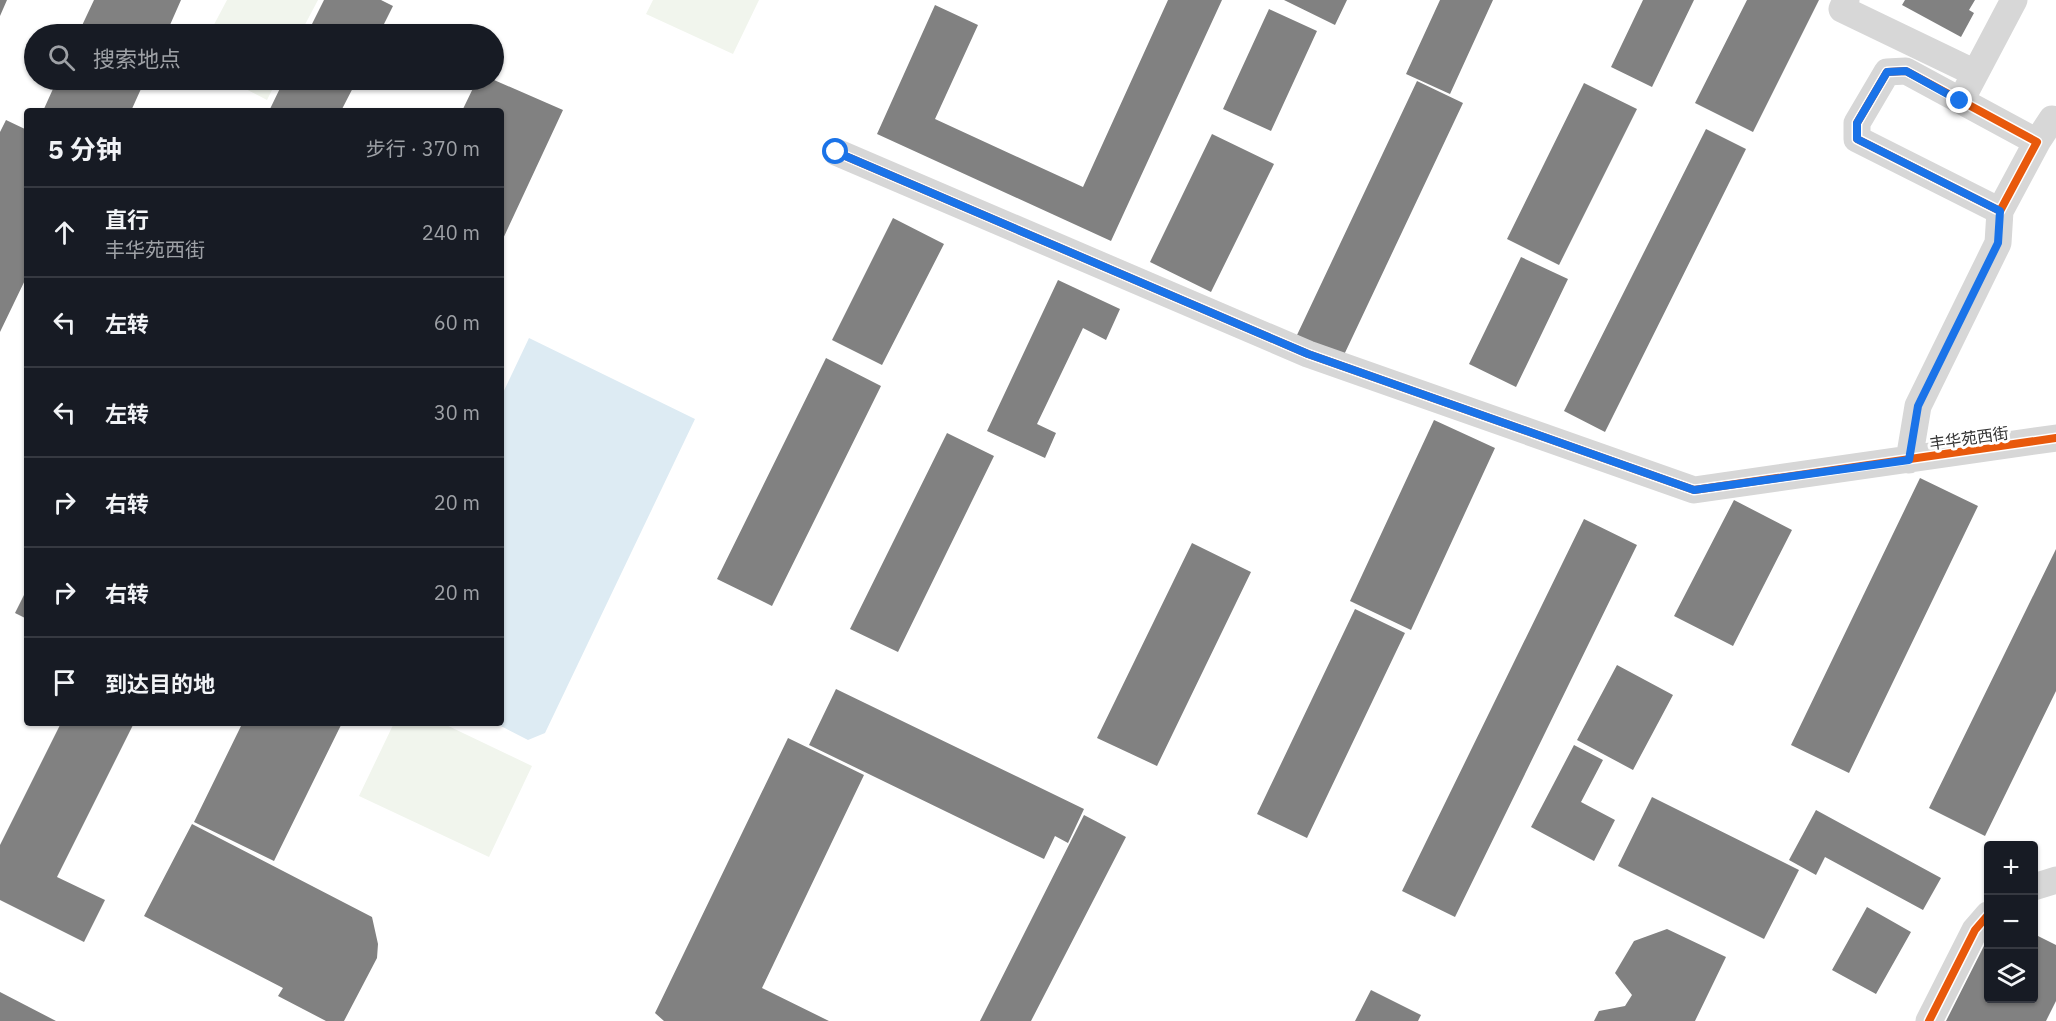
<!DOCTYPE html>
<html lang="zh">
<meta charset="utf-8">
<style>
body{margin:0;font-family:"IBM Plex Sans","Noto Sans SC",sans-serif;background:#242831;color:#f1f3f6}
.controls{position:absolute;right:18px;bottom:18px;display:grid;overflow:hidden;border-radius:6px;box-shadow:0 2px 4px #0004}
.controls button{width:54px;height:54px;display:grid;place-items:center;padding:0;border:0;border-bottom:2px solid #363941;background:#171b24;color:#f1f3f6;font:30px sans-serif}
.stop{position:absolute;width:18px;height:18px;margin:-14px;border:4px solid #1a73e8;border-radius:50%;background:#fff}
.stop.end{background:#1a73e8;border-color:#fff;box-shadow:0 2px 6px #0008}
.list{margin:0;padding:0;list-style:none}
h2{display:flex;justify-content:space-between;align-items:center;height:78px;margin:0;padding:0 24px;font-size:26px}
h2 small{font-size:20px;font-weight:400;color:#9ea1a6}
.list li{display:grid;grid-template-columns:39px 1fr auto;gap:18px;align-items:center;box-sizing:border-box;height:90px;padding:0 24px;border-top:2px solid #363941}
.list b{display:block;font-size:22px;white-space:nowrap}
.list p{margin:0;font-size:20px;white-space:nowrap;color:#9ea1a6}
.list em{font-size:20px;font-style:normal;color:#9ea1a6}
.icon{flex:none;width:33px;height:33px;fill:none;stroke:currentColor;stroke-width:2;stroke-linecap:round;stroke-linejoin:round}
.map{position:relative;flex:none;width:2056px;height:1021px;overflow:hidden}
.search{position:absolute;background:#171b24;box-shadow:0 2px 4px #0004;left:24px;top:24px;width:480px;height:66px;display:flex;align-items:center;gap:15px;box-sizing:border-box;padding:0 21px;border-radius:33px;color:#9ea1a6;font-size:22px}
.panel{position:absolute;background:#171b24;box-shadow:0 2px 4px #0004;left:24px;top:108px;width:480px;height:618px;border-radius:6px}
.map>svg:first-child{display:block}
.green{fill:#f1f5ed}
.water{fill:#ddebf3}
.building{fill:#818181}
.lines{fill:none;stroke-linecap:round;stroke-linejoin:round}
.minor{stroke:#d7d7d7;stroke-width:27}
.cycleway-casing{stroke:#fff;stroke-width:11}
.cycleway{stroke:#e8590c;stroke-width:8}
.route{stroke:#1a73e8;stroke-width:8}
.labels{text-anchor:middle;dominant-baseline:central;stroke-width:6;stroke-linejoin:round;paint-order:stroke}
.street-label{font-size:16px;fill:#333;stroke:#fff}
</style>
<div class="map">
<svg width="2056" height="1021" viewBox="0 0 2056 1021">
<rect width="100%" height="100%" fill="#fff"/>
<path class="green" d="M227,0H318L300,34H209Z
M653,0H759L733,54L646,14Z
M228,80H277L267,100Z
M394,723H442L532,766L489,857L359,796Z"/>
<path class="water" d="M529,338L695,419L545,733L528,740L495,723H501V397Z"/>
<path class="building" d="M0,0H7L0,16Z
M94,0H181L166,34H78Z
M324,0H381L393,6L379,34H307Z
M1168,0H1222L1111,241L877,134L935,5L978,25L935,119L1083,187Z
M1284,0H1347L1335,25Z
M1440,0H1493L1450,94L1406,74Z
M1643,0H1694L1652,87L1611,67Z
M1747,0H1819L1753,132L1695,103Z
M1905,0H1975L1969,10L1974,13L1961,37L1902,5Z
M1269,9L1317,31L1271,131L1223,109Z
M57,80H145L131,111H43Z
M284,80H357L341,111H269Z
M477,80H494L563,110L501,243V111H462Z
M1417,81L1463,103L1343,357L1297,335Z
M1584,83L1637,109L1559,265L1507,239Z
M6,120L27,130V276L0,332V132Z
M1706,129L1746,149L1605,432L1564,411Z
M1212,134L1274,164L1211,292L1150,262Z
M893,218L944,244L882,365L832,340Z
M1521,257L1568,279L1516,387L1469,364Z
M1058,280L1120,309L1106,340L1083,328L1037,424L1056,433L1045,458L987,431Z
M826,358L881,386L772,606L717,579Z
M1434,420L1495,448L1411,630L1350,601Z
M947,433L994,456L898,652L850,629Z
M1920,478L1978,506L1849,773L1791,745Z
M1734,500L1792,530L1733,646L1674,616Z
M1584,519L1637,545L1455,917L1402,891Z
M1192,543L1251,572L1157,766L1097,738Z
M2056,549V691L1985,836L1929,808Z
M27,589V619L15,613Z
M1355,609L1405,633L1307,838L1257,814Z
M1617,665L1673,695L1633,770L1577,740Z
M836,689L1084,809L1068,843L1055,836L1044,859L809,745Z
M61,723H134L57,877L105,900L84,942L0,900V845Z
M235,723H342L274,861L194,822L241,726Z
M788,738L864,775L762,988L829,1021H664L655,1013Z
M1574,745L1603,760L1581,802L1615,820L1594,861L1531,827Z
M1652,797L1799,870L1764,939L1618,866Z
M1816,810L1941,878L1923,910L1825,857L1816,875L1789,860Z
M1084,815L1126,837L1031,1021H980Z
M192,824L372,917L378,944L377,958L344,1021H326L278,996L283,988L144,916Z
M1867,907L1911,932L1876,994L1832,970Z
M1667,929L1726,957L1695,1021H1594L1599,1011L1625,1006L1632,995L1615,973L1634,941Z
M2034,934L2056,945V1001L2046,1021H1946L1988,938V998H2034Z
M1371,990L1421,1015L1418,1021H1355Z
M0,992L56,1021H0Z"/>
<g class="lines">
<path class="minor" d="M1846,0L1842,9L1975,73
M1906,71L2037,142L2000,211L1857,139V123L1887,72Z
M1967,89L2014,0
M2037,142L2052,119L2056,122
M836,152L1308,354L1694,490L2056,438
M1909,460L1918,406L1998,243L2000,211
M2034,887L2056,880
M1929,1021L1975,930L1988,915"/>
<g class="cycleway-casing">
<path id="cycleway" d="M1906,71L2037,142L2000,211L1857,139V123L1887,72Z
M836,152L1308,354L1694,490L2056,438
M1929,1021L1975,930L1988,915"/>
</g>
<use href="#cycleway" class="cycleway"/>
</g>
<g class="lines">
<path class="route" d="M836,152L1308,354L1694,490L1909,460L1918,406L1998,243L2000,211L1857,139V123L1887,72L1906,71L1960,101"/>
</g>
<g class="labels">
<g class="street-label">
<text transform="translate(1969 438) rotate(-8)">丰华苑西街</text>
</g>
</g>
</svg>
<div class="controls">
<button>+</button>
<button>−</button>
<button><svg class="icon" aria-label="layers" viewBox="0 0 24 24"><path d="M12 4l9 5-9 5-9-5zM3 14l9 5 9-5"/></svg></button>
</div>
<div class="stop" style="left:836px;top:152px"></div>
<div class="stop end" style="left:1960px;top:101px"></div>
<div class="search"><svg class="icon" aria-label="search" viewBox="0 0 24 24"><circle cx="10" cy="10" r="6"/><path d="M15 15l6 6"/></svg>搜索地点</div>
<section class="panel">
<h2>5 分钟<small>步行 · 370 m</small></h2>
<ul class="list">
<li><svg class="icon" aria-label="ahead" viewBox="0 0 24 24"><path d="M12 20V5M6 11l6-6 6 6"/></svg><div><b>直行</b><p>丰华苑西街</p></div><em>240 m</em></li>
<li><svg class="icon" aria-label="left" viewBox="0 0 24 24"><path d="M17 20v-9H6M10 6l-5 5 5 5"/></svg><div><b>左转</b></div><em>60 m</em></li>
<li><svg class="icon" aria-label="left" viewBox="0 0 24 24"><path d="M17 20v-9H6M10 6l-5 5 5 5"/></svg><div><b>左转</b></div><em>30 m</em></li>
<li><svg class="icon" aria-label="right" viewBox="0 0 24 24"><path d="M7 20v-9h11M14 6l5 5-5 5"/></svg><div><b>右转</b></div><em>20 m</em></li>
<li><svg class="icon" aria-label="right" viewBox="0 0 24 24"><path d="M7 20v-9h11M14 6l5 5-5 5"/></svg><div><b>右转</b></div><em>20 m</em></li>
<li><svg class="icon" aria-label="arrive" viewBox="0 0 24 24"><path d="M6 21V4h12l-3 4 3 4H6"/></svg><div><b>到达目的地</b></div></li>
</ul>
</section>
</div>
